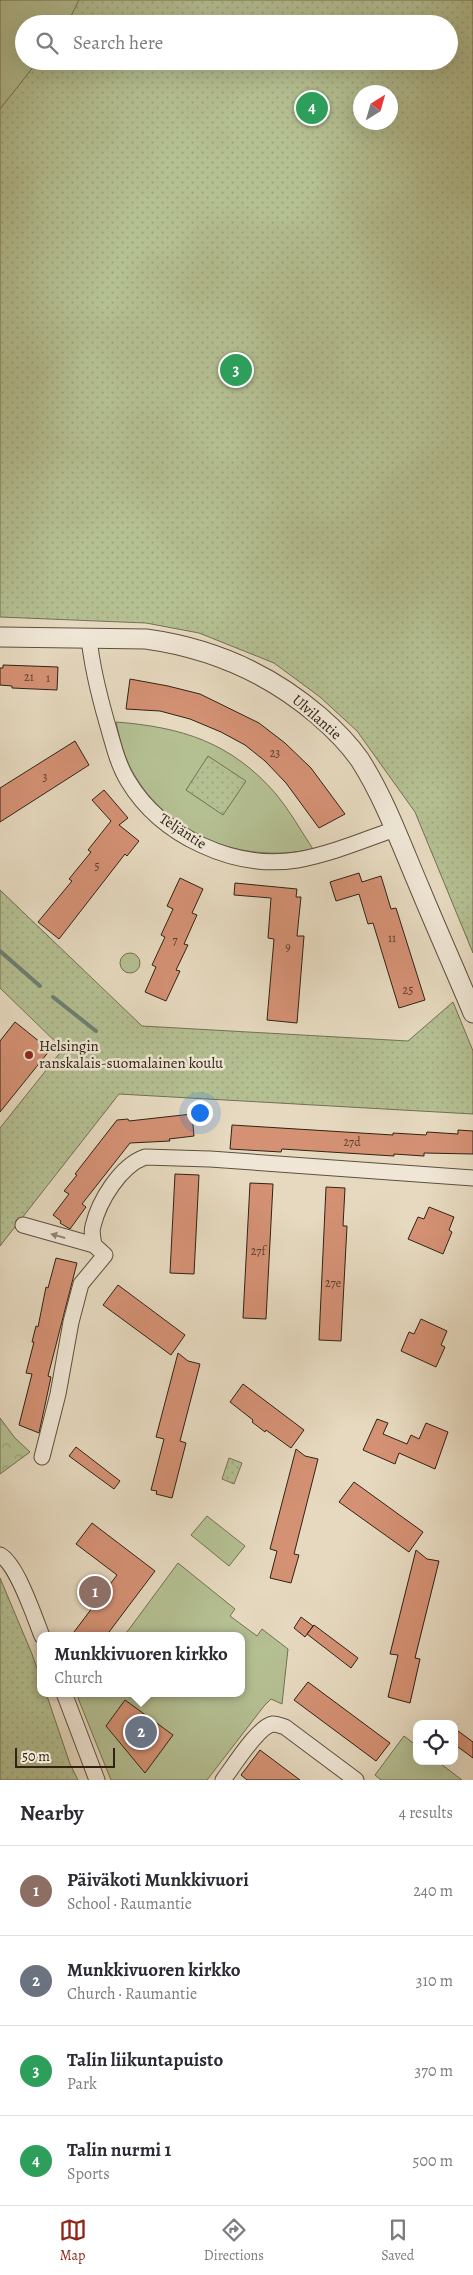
<!DOCTYPE html>
<meta charset="utf-8">
<style>
body{margin:0;font-family:Alegreya,serif;background:#f7f7f7;color:#2b2b33}
.controls{position:absolute;right:15px;bottom:15px;display:grid;overflow:hidden;border-radius:10px;box-shadow:0 5px 20px #0002}
.controls button{width:45px;height:45px;display:grid;place-items:center;padding:0;border:0;border-bottom:1px solid #e1e1e2;background:#fff;color:#2b2b33;font:25px sans-serif}
.compass{position:absolute;left:353px;top:85px;width:45px;height:45px;border-radius:50%;background:#fff;box-shadow:0 5px 20px #0002;rotate:37deg}
.scale{position:absolute;left:15px;bottom:12px;width:100px;box-sizing:border-box;padding-left:5px;border:2px solid #302314;border-top:0;font-size:14px;line-height:18px;white-space:nowrap;color:#302314;-webkit-text-stroke:4px #efe6d5;paint-order:stroke}
.you{position:absolute;left:199px;top:1112px;width:18px;height:18px;margin:-12px;border:4px solid #fff;border-radius:50%;background:#1a73e8;box-shadow:0 0 0 8px #1a73e833}
.badge{display:grid;place-items:center;width:32px;height:32px;border-radius:50%;background:#8f2418;color:#fff;font-size:16px;font-weight:700}
.pin{position:absolute;translate:-50% -50%;border:2px solid #fff;box-shadow:0 1px 5px #0006}
.popup{position:absolute;left:37px;top:1632px;width:208px;height:65px;box-sizing:border-box;display:grid;place-content:center;border-radius:10px;background:#fff;filter:drop-shadow(0 1px 4px #0005);font-size:16px;white-space:nowrap;color:#7c7c81}
.popup b{font-size:19px;color:#2b2b33}
.popup::after{content:'';position:absolute;left:50%;top:100%;margin-left:-10px;border:10px solid transparent;border-top-color:#fff}
.list{margin:0;padding:0;list-style:none}
h2{display:flex;justify-content:space-between;align-items:center;height:65px;margin:0;padding:0 20px;font-size:21px}
h2 small{font-size:16px;font-weight:400;color:#7c7c81}
.list li{display:grid;grid-template-columns:32px 1fr auto;gap:15px;align-items:center;box-sizing:border-box;height:90px;padding:0 20px;border-top:1px solid #e1e1e2}
.list b{display:block;font-size:19px;white-space:nowrap}
.list p{margin:0;font-size:16px;white-space:nowrap;color:#7c7c81}
.list em{font-size:16px;font-style:normal;color:#7c7c81}
.icon{flex:none;width:28px;height:28px;fill:none;stroke:currentColor;stroke-width:2;stroke-linecap:round;stroke-linejoin:round}
.map{position:relative;flex:none;width:473px;height:1780px;overflow:hidden}
.search{position:absolute;background:#fff;box-shadow:0 5px 20px #0002;left:15px;right:15px;top:15px;height:55px;display:flex;align-items:center;gap:12px;box-sizing:border-box;padding:0 18px;border-radius:28px;color:#7c7c81;font-size:19px}
.sheet{height:425px;background:#fff}
nav{display:flex;justify-content:space-around;align-items:center;box-sizing:border-box;height:70px;border-top:1px solid #e1e1e2;background:#fff;font-size:14px;color:#7c7c81}
nav a{display:grid;justify-items:center;gap:2px}
nav .on{color:#8f2418}
.map>svg:first-child{display:block}
.grass{fill:#b4bf92;stroke:#727153}
.forest{fill:url(#forest-crowns);stroke:#727153}
.park{fill:url(#park-dots);stroke:#727153;fill-rule:evenodd}
.lines{fill:none;stroke-linecap:round;stroke-linejoin:round}
.stream{stroke:#6d7e73;stroke-width:4}
.building{fill:#d49174;stroke:#302314}
.minor-casing{stroke:#5e503f;stroke-width:17}
.tertiary-casing{stroke:#5e503f;stroke-width:21}
.minor{stroke:#efe6d5;stroke-width:15}
.tertiary{stroke:#efe6d5;stroke-width:19}
.oneway{fill:#908474}
.poi-dot{fill:#8f2418;stroke:#efe6d5;stroke-width:2}
.labels{text-anchor:middle;dominant-baseline:central;stroke-width:5;stroke-linejoin:round;paint-order:stroke}
.number-label{font-size:12px;fill:#593e2c}
.street-label{font-size:15px;fill:#302314;stroke:#efe6d5}
.poi-label{font-size:15px;fill:#302314;stroke:#efe6d5;text-anchor:start}
</style>
<div class="map">
<svg width="473" height="1780" viewBox="0 0 473 1780">
<defs>
<pattern id="forest-crowns" width="20" height="18" patternUnits="userSpaceOnUse" patternTransform="scale(1.25)"><rect width="20" height="18" fill="#b4bf92"/><path d="M2 6a3 3 0 1 1 6 0M12 15a3 3 0 1 1 6 0" fill="none" stroke="#9ba47d"/></pattern>
<pattern id="park-dots" width="8" height="8" patternUnits="userSpaceOnUse" patternTransform="scale(1.25)"><rect width="8" height="8" fill="#b4bf92"/><path d="M2 2h.1M6 6h.1" fill="none" stroke="#9ba47d" stroke-width="1.8" stroke-linecap="round"/></pattern>
</defs>
<rect width="100%" height="100%" fill="#e6d9bf"/>
<filter id="stains"><feTurbulence type="fractalNoise" baseFrequency=".004" numOctaves="4"/><feColorMatrix values="0 0 0 0 .2 0 0 0 0 .09 0 0 0 0 .02 0 0 0 .5 -.17"/></filter>
<radialGradient id="worn" r=".72"><stop offset=".6" stop-color="#630" stop-opacity="0"/><stop offset="1" stop-color="#630" stop-opacity=".3"/></radialGradient>
<path class="grass" d="M0,0H93L81,24H24V61H60L0,151Z
M116,722C181,727 231,742 276,794C290,811 301,831 313,849C240,865 163,834 129,765C123,752 119,736 116,722Z
M120 963a10 10 0 1 1 20 0a10 10 0 1 1-20 0Z
M207,1516L245,1546L229,1566L191,1535Z
M178,1563L235,1609L230,1616L257,1636L262,1629L288,1649L282,1704L271,1699L264,1706L207,1780H111L78,1698L81,1693H241V1636H124Z
M404,1736L417,1746V1761H437L462,1780H381L375,1775Z"/>
<path class="forest" d="M0,1418L15,1438L30,1452L0,1474Z"/>
<path class="park" d="M79,0H473V953L415,812L357,731L320,697L274,663L199,633L146,623L0,617V109L38,61H449V24H67ZM390,92V122H360V92Z
M208,756L246,781L223,815L186,790Z
M0,890L142,1026L408,1041L453,1002L473,1051V1114L119,1094L0,1246V1128L63,1049L0,988Z
M229,1458L242,1463L234,1484L222,1479Z
M0,1578L32,1654L41,1680V1693H46L70,1764L78,1780H0Z"/>
<g class="lines">
<path class="stream" d="M0,951L40,986
M53,997L96,1031"/>
</g>
<path class="building" d="M3,665L58,667L57,690L12,688V686L0,685V668H3Z
M130,679L168,686L200,694L259,723L285,743L311,768L345,814L319,828L286,783L265,761L245,745L221,732L190,719L160,711L126,709Z
M75,741L89,765L0,822V788Z
M104,790L128,818L119,825L139,841L127,856L125,854L59,939L38,922L72,881L69,879L91,852L88,850L111,821L92,800Z
M359,873L362,882L381,876L391,909L396,908L425,1000L399,1008L373,923L368,924L359,894L336,901L330,882Z
M180,878L203,889L192,913L197,915L184,944L188,945L176,970L180,971L166,1001L145,992L156,967L152,965L165,937L161,935L173,909L167,906Z
M235,883L297,889L296,897H301L297,936H304L297,1023L267,1020L274,939L268,938L271,898L234,895Z
M15,1022L50,1050L0,1112V1041Z
M192,1114L194,1136L169,1139L170,1141L130,1143L82,1204L86,1207L70,1229L60,1223L61,1221L53,1215L69,1194L64,1191L77,1175L75,1174L117,1120L128,1119L129,1121Z
M232,1125L393,1135V1133L426,1135L427,1132L458,1134V1130L473,1131V1154L424,1153V1156L394,1154V1156L282,1149L281,1152L230,1149Z
M175,1174L199,1175L194,1274L170,1273Z
M250,1183L273,1184L266,1319L243,1318Z
M326,1187L345,1188L343,1226H347L341,1341L319,1340Z
M429,1207L454,1217L449,1230L452,1232L443,1254L408,1239L418,1217L424,1219Z
M56,1258L77,1263L48,1376L51,1377L39,1433L19,1425L32,1374L26,1373L34,1342H32L36,1326L38,1327L46,1287L48,1288Z
M118,1285L185,1335L171,1355L103,1305Z
M421,1319L447,1331L441,1345L445,1347L436,1367L401,1351L409,1332L414,1334Z
M178,1353L188,1361L200,1364L180,1441L186,1443L172,1498L156,1494L157,1491L151,1490L164,1439L156,1437Z
M243,1384L304,1430L291,1448L266,1430L265,1432L252,1422L253,1420L230,1402Z
M377,1419L388,1423L383,1434L407,1444L411,1435L419,1439L426,1423L448,1432L435,1469L399,1453L395,1464L363,1450Z
M76,1447L120,1481L114,1489L69,1456Z
M296,1449L305,1456L318,1459L294,1554L299,1555L291,1583L270,1578L277,1551L270,1549Z
M354,1482L423,1532L409,1552L339,1502Z
M92,1523L155,1571L106,1636H71L117,1575L76,1544Z
M416,1550L427,1559L439,1561L415,1658L420,1659L410,1703L388,1697L398,1655L390,1654Z
M301,1617L313,1626L305,1637L294,1628Z
M314,1625L358,1658L351,1668L307,1634Z
M308,1682L390,1743L376,1761L294,1700Z
M125,1700L173,1735L145,1773L106,1726Z
M454,1728L473,1742V1758L454,1744Z
M260,1750L300,1780H247L241,1775Z"/>
<g class="lines">
<g class="minor-casing">
<path id="minor" d="M89,638C92,668 99,695 107,723C113,743 117,763 128,781C161,836 234,870 297,860C331,854 364,840 395,829
M210,1159L473,1178
M23,1225L94,1245
M42,1457L58,1394L71,1322L81,1284L105,1255L94,1245C93,1239 91,1232 93,1226C99,1201 120,1166 145,1157L209,1159
M0,1555C17,1564 34,1616 42,1636
M64,1693L97,1780
M223,1780C233,1767 258,1726 273,1724C277,1724 282,1726 285,1727L356,1780"/>
</g>
<g class="tertiary-casing">
<path id="tertiary" d="M0,637L146,639C211,648 269,673 319,716C334,729 349,744 360,760C386,801 402,847 421,891C438,932 456,972 473,1013"/>
</g>
<use href="#minor" class="minor"/>
<use href="#tertiary" class="tertiary"/>
</g>
<defs><path id="oneway-solid" d="M-6-.8H1V-3.2L6.5 0L1 3.2V.8H-6Z" transform="scale(1.25)"/></defs>
<use class="oneway" href="#oneway-solid" transform="translate(58 1236) rotate(-164)"/>
<circle class="poi-dot" cx="29" cy="1055" r="5"/>
<g class="labels">
<g class="number-label">
<text x="29" y="677">21</text>
<text x="48" y="678">1</text>
<text x="275" y="753">23</text>
<text x="45" y="777">3</text>
<text x="97" y="866">5</text>
<text x="392" y="938">11</text>
<text x="175" y="940">7</text>
<text x="288" y="947">9</text>
<text x="408" y="990">25</text>
<text x="352" y="1142">27d</text>
<text x="258" y="1251">27f</text>
<text x="333" y="1283">27e</text>
</g>
<g class="street-label">
<text transform="translate(317 717) rotate(41)">Ulvilantie</text>
<text transform="translate(183 831) rotate(33)">Teljäntie</text>
</g>
<g class="poi-label">
<text x="39" y="1046">Helsingin<tspan x="39" dy="17">ranskalais-suomalainen koulu</tspan></text>
</g>
</g>
<rect width="100%" height="100%" filter="url(#stains)"/>
<rect width="100%" height="100%" fill="url(#worn)"/>
</svg>
<div class="controls">
<button><svg class="icon" aria-label="locate" viewBox="0 0 24 24"><circle cx="12" cy="12" r="6"/><path d="M12 2v4M12 18v4M2 12h4M18 12h4"/></svg></button>
</div>
<svg class="compass" viewBox="-18 -18 36 36"><path d="M0-13l5 13h-10z" fill="#e53935"/><path d="M0 13l5-13h-10z" fill="#7c7c81"/></svg>
<div class="scale">50 m</div>
<div class="you"></div>
<div class="pin badge" style="left:95px;top:1592px;background:#8d6e63">1</div>
<div class="pin badge" style="left:141px;top:1732px;background:#6b7280">2</div>
<div class="popup"><b>Munkkivuoren kirkko</b>Church</div>
<div class="pin badge" style="left:236px;top:370px;background:#2e9e5b">3</div>
<div class="pin badge" style="left:312px;top:108px;background:#2e9e5b">4</div>
<div class="search"><svg class="icon" aria-label="search" viewBox="0 0 24 24"><circle cx="10" cy="10" r="6"/><path d="M15 15l6 6"/></svg>Search here</div>
</div>
<section class="sheet">
<h2>Nearby<small>4 results</small></h2>
<ul class="list">
<li><span class="badge" style="background:#8d6e63">1</span><div><b>Päiväkoti Munkkivuori</b><p>School · Raumantie</p></div><em>240 m</em></li>
<li><span class="badge" style="background:#6b7280">2</span><div><b>Munkkivuoren kirkko</b><p>Church · Raumantie</p></div><em>310 m</em></li>
<li><span class="badge" style="background:#2e9e5b">3</span><div><b>Talin liikuntapuisto</b><p>Park</p></div><em>370 m</em></li>
<li><span class="badge" style="background:#2e9e5b">4</span><div><b>Talin nurmi 1</b><p>Sports</p></div><em>500 m</em></li>
</ul>
</section>
<nav>
<a class="on"><svg class="icon" aria-label="map" viewBox="0 0 24 24"><path d="M3 6l6-2 6 2 6-2v14l-6 2-6-2-6 2zM9 4v14M15 6v14"/></svg>Map</a>
<a><svg class="icon" aria-label="directions" viewBox="0 0 24 24"><path d="M12 3l9 9-9 9-9-9zM9 14v-3h6M13 9l2 2-2 2"/></svg>Directions</a>
<a><svg class="icon" aria-label="saved" viewBox="0 0 24 24"><path d="M7 4h10v16l-5-4-5 4z"/></svg>Saved</a>
</nav>
